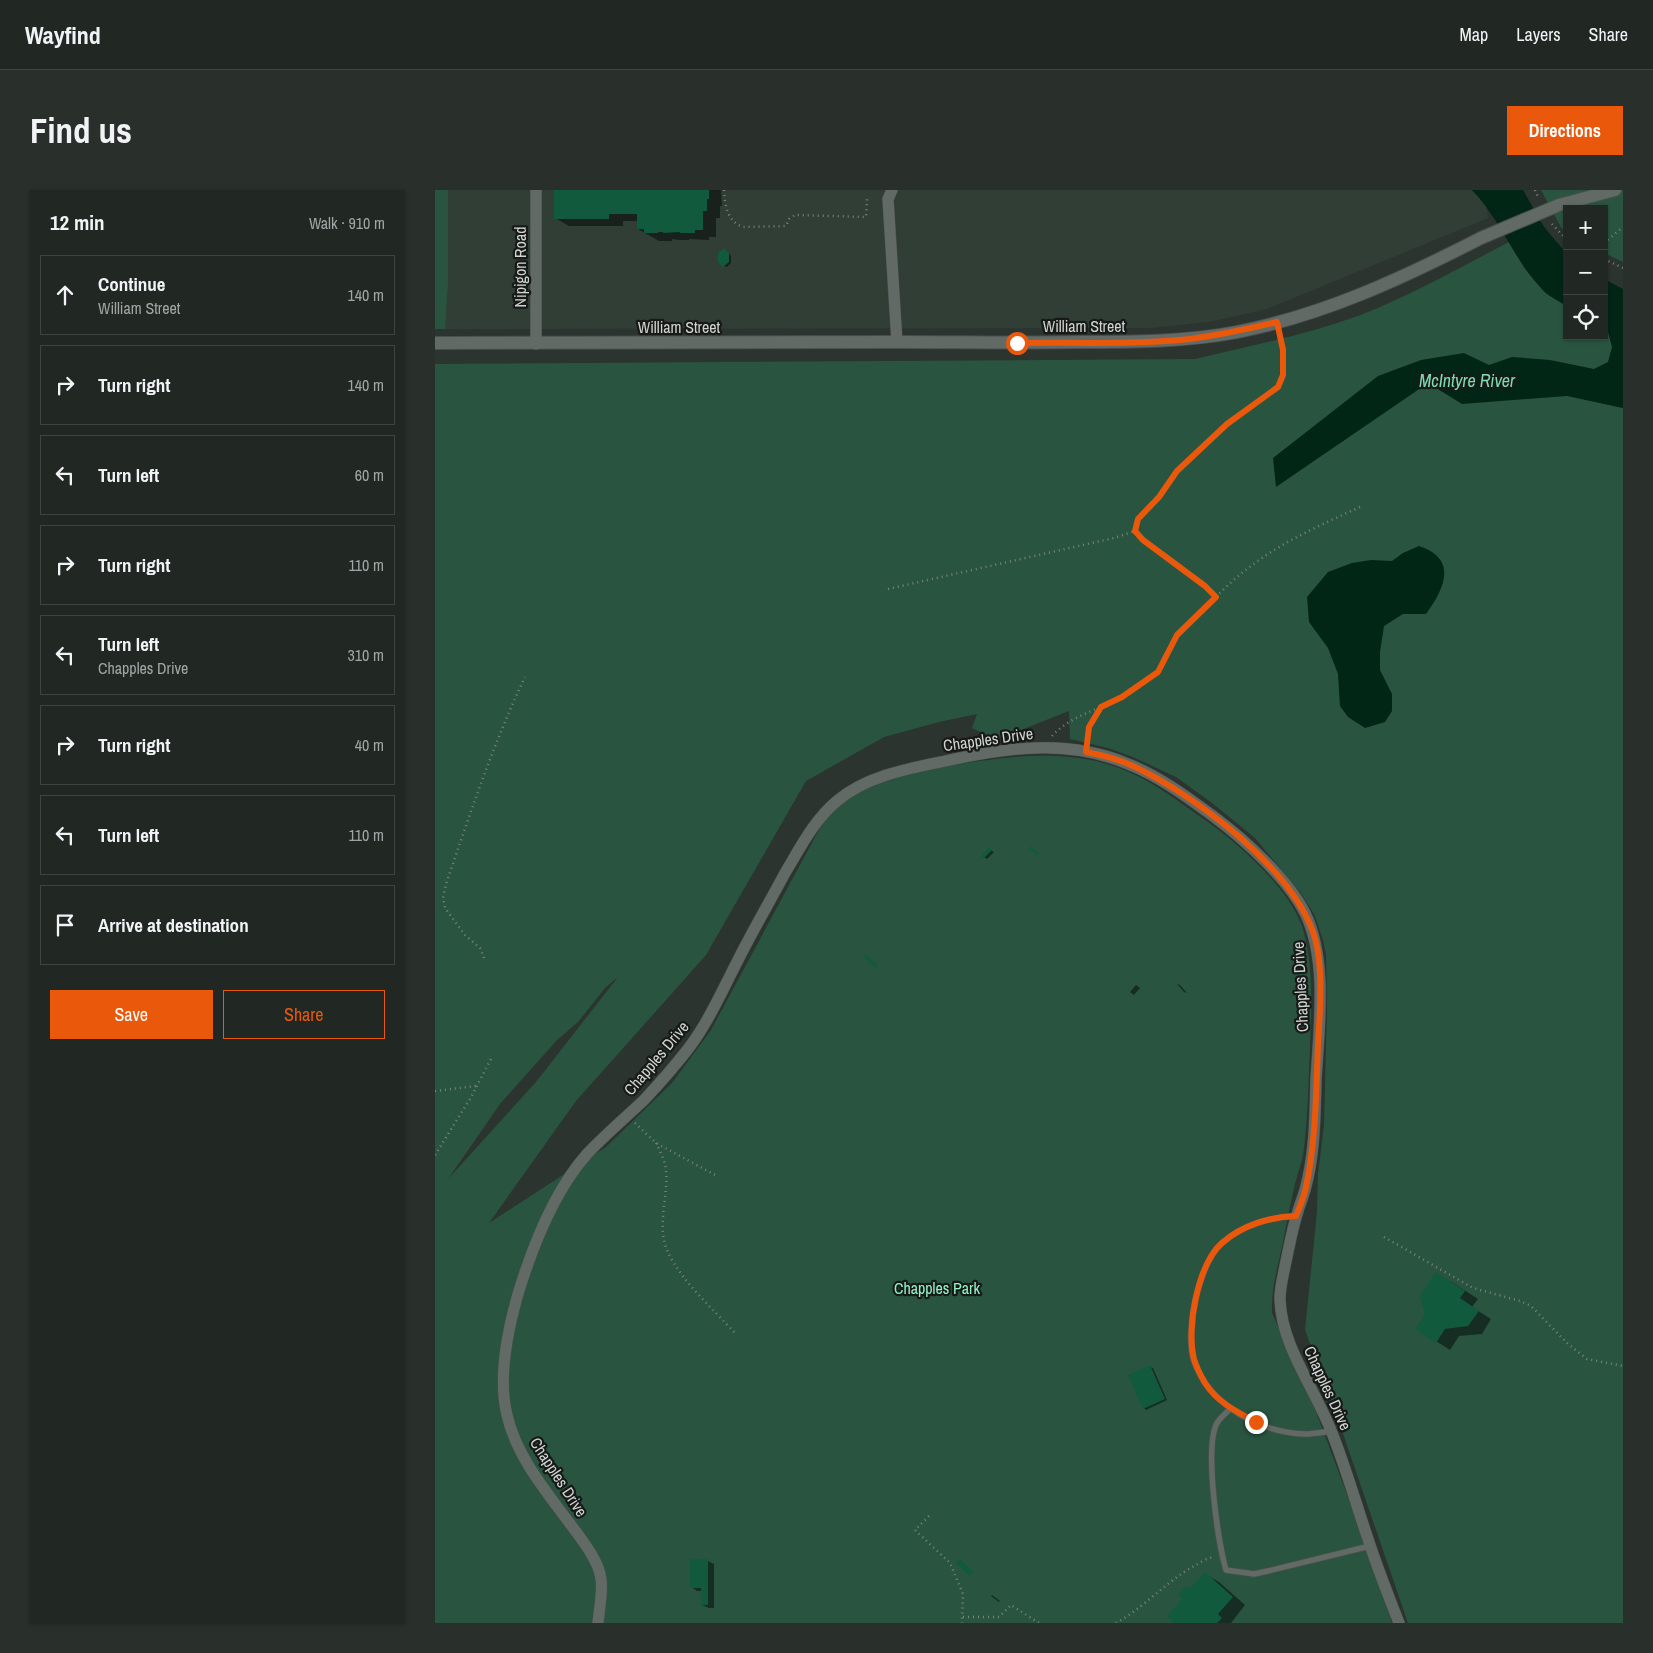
<!DOCTYPE html>
<meta charset="utf-8">
<style>
body{margin:0;font-family:"Archivo Narrow",sans-serif;background:#292f2b;color:#f1f3f6}
.controls{position:absolute;right:15px;top:15px;display:grid;overflow:hidden;border-radius:0px;box-shadow:0 1px 4px #0004}
.controls button{width:45px;height:45px;display:grid;place-items:center;padding:0;border:0;border-bottom:1px solid #3e4441;background:#212723;color:#f1f3f6;font:25px sans-serif}
.stop{position:absolute;width:15px;height:15px;margin:-11px;border:4px solid #ea580c;border-radius:50%;background:#fff}
.stop.end{background:#ea580c;border-color:#fff;box-shadow:0 1px 5px #0008}
.list{margin:0;padding:0;list-style:none}
h2{display:flex;justify-content:space-between;align-items:center;height:65px;margin:0;padding:0 20px;font-size:21px}
h2 small{font-size:16px;font-weight:400;color:#a2a5a6}
.list li{display:grid;grid-template-columns:32px 1fr auto;gap:15px;align-items:center;box-sizing:border-box;height:80px;margin:0 10px 10px;padding:0 10px;border:1px solid #3e4441;border-radius:0px}
.list b{display:block;font-size:19px;white-space:nowrap}
.list p{margin:0;font-size:16px;white-space:nowrap;color:#a2a5a6}
.list em{font-size:16px;font-style:normal;color:#a2a5a6}
.actions{display:flex;gap:10px;padding:15px 20px}
.actions a{flex:1;padding:11px 0;border:1px solid #ea580c;border-radius:0px;text-align:center;font-size:18px;color:#ea580c}
.actions .main{background:#ea580c;color:#fff}
.icon{flex:none;width:28px;height:28px;fill:none;stroke:currentColor;stroke-width:2;stroke-linecap:round;stroke-linejoin:round}
.map{position:relative;flex:none;width:1188px;height:1433px;overflow:hidden;border-radius:0px}
header{display:flex;align-items:center;gap:30px;box-sizing:border-box;height:70px;padding:0 25px;background:#212723;border-bottom:1px solid #3e4441}
header strong{font-size:24px}
nav{display:flex;gap:28px;margin-inline-start:auto;font-size:18px}
.intro{display:flex;align-items:center;justify-content:space-between;box-sizing:border-box;height:120px;padding:0 30px}
h1{margin:0;font-size:35px}
.button{padding:12px 22px;border-radius:0px;background:#ea580c;color:#fff;font-size:18px;font-weight:700}
main{display:flex;gap:30px;padding:0 30px}
aside{flex:1;background:#212723;border-radius:0px;box-shadow:0 1px 4px #0004}
.map>svg:first-child{display:block}
.built{fill:#303e36}
.green{fill:#295540;fill-rule:evenodd}
.water{fill:#012616}
.shadow{fill:#0007}
.building{fill:#115a3d}
.lines{fill:none;stroke-linecap:round;stroke-linejoin:round}
.lane-casing{stroke:#494f4b;stroke-width:7}
.street-casing{stroke:#494f4b;stroke-width:12}
.secondary-casing{stroke:#494f4b;stroke-width:14}
.path{stroke:#7b827e;stroke-width:2.5;stroke-dasharray:1 4;stroke-linecap:butt}
.lane{stroke:#626a65;stroke-width:5.5}
.street{stroke:#626a65;stroke-width:11}
.secondary{stroke:#626a65;stroke-width:12}
.secondary-bridge-casing{stroke:#494f4b;stroke-width:14;stroke-linecap:butt}
.secondary-bridge{stroke:#626a65;stroke-width:12}
.route{stroke:#ea580c;stroke-width:6}
.labels{text-anchor:middle;dominant-baseline:central;stroke-width:4.5;stroke-linejoin:round;paint-order:stroke}
.street-label{font-size:16px;fill:#d0d5d2;stroke:#171a18}
.park-label{font-size:16px;fill:#92f3c2;stroke:#171a18}
.water-label{font-size:18px;font-style:italic;fill:#7cddad;stroke:#171a18}
</style>
<header>
<strong>Wayfind</strong>
<nav><a>Map</a><a>Layers</a><a>Share</a></nav>
</header>
<div class="intro"><h1>Find us</h1><a class="button">Directions</a></div>
<main>
<aside>
<h2>12 min<small>Walk · 910 m</small></h2>
<ul class="list">
<li><svg class="icon" aria-label="ahead" viewBox="0 0 24 24"><path d="M12 20V5M6 11l6-6 6 6"/></svg><div><b>Continue</b><p>William Street</p></div><em>140 m</em></li>
<li><svg class="icon" aria-label="right" viewBox="0 0 24 24"><path d="M7 20v-9h11M14 6l5 5-5 5"/></svg><div><b>Turn right</b></div><em>140 m</em></li>
<li><svg class="icon" aria-label="left" viewBox="0 0 24 24"><path d="M17 20v-9H6M10 6l-5 5 5 5"/></svg><div><b>Turn left</b></div><em>60 m</em></li>
<li><svg class="icon" aria-label="right" viewBox="0 0 24 24"><path d="M7 20v-9h11M14 6l5 5-5 5"/></svg><div><b>Turn right</b></div><em>110 m</em></li>
<li><svg class="icon" aria-label="left" viewBox="0 0 24 24"><path d="M17 20v-9H6M10 6l-5 5 5 5"/></svg><div><b>Turn left</b><p>Chapples Drive</p></div><em>310 m</em></li>
<li><svg class="icon" aria-label="right" viewBox="0 0 24 24"><path d="M7 20v-9h11M14 6l5 5-5 5"/></svg><div><b>Turn right</b></div><em>40 m</em></li>
<li><svg class="icon" aria-label="left" viewBox="0 0 24 24"><path d="M17 20v-9H6M10 6l-5 5 5 5"/></svg><div><b>Turn left</b></div><em>110 m</em></li>
<li><svg class="icon" aria-label="arrive" viewBox="0 0 24 24"><path d="M6 21V4h12l-3 4 3 4H6"/></svg><div><b>Arrive at destination</b></div></li>
</ul>
<div class="actions"><a class="main">Save</a><a>Share</a></div>
</aside>
<div class="map">
<svg width="1188" height="1433" viewBox="0 0 1188 1433">
<rect width="100%" height="100%" fill="#2c342f"/>
<path class="built" d="M0,0H1037L1051,14L1053,28L832,119L774,132L716,138L0,139Z"/>
<path class="green" d="M0,0H13V93L10,139H0Z
M1106,0H1188V72L1169,63V19H1132V41L1127,39Z
M1074,52L1089,78L1110,103L1132,116V146H1169V140L1173,142L1178,157L1173,172L1159,179L1149,209L1188,218V1433H973L905,1235L870,1140L882,1022L883,984L889,935L892,817L891,765L888,750L879,724L865,702L820,648L777,613L741,587L698,567L673,558L635,549L634,521L561,550L537,538L542,524L504,532L449,547L371,591L271,765L141,911L54,1033L171,957L237,893L276,840L380,647C388,634 397,619 411,610C452,583 530,572 579,567C620,564 660,566 698,584C721,594 743,611 764,626C799,649 859,701 869,743C879,781 876,821 875,860C873,895 873,931 868,966C866,974 863,982 861,990C856,1010 852,1031 848,1052C843,1076 836,1098 837,1123L880,1219L929,1350L957,1433H0V174L760,169C815,156 870,145 923,126C975,106 1024,78 1074,52ZM183,787L101,892L13,989L65,914L122,850L143,832L170,798Z"/>
<path class="water" d="M1037,0H1088L1109,37L1132,64V116C1124,111 1115,107 1109,101C1079,71 1066,30 1037,0Z
M1169,89L1188,99V218L1132,206L1027,214L993,193L841,297L838,268L943,186L986,170L1029,163L1054,175L1077,167L1115,170L1159,179L1173,172L1177,157L1173,142L1169,140Z
M984,356C1023,369 1010,398 991,424H968L949,436L945,462V480L957,504V521L950,532L930,538L913,527L905,516L903,484L893,458L874,432L872,407L893,382L917,373L936,370L957,371L968,363Z"/>
<path class="shadow" d="M120,0H286L287,16H285V28H281V47H274V50L254,49V50H243L237,49V51H224L203,39V31H188V36H134L120,28Z
M292,61L296,66V73L292,77L289,76Z
M554,659L559,662L552,669L549,667Z
M742,794L745,795L752,803L749,802Z
M701,795L705,798L699,805L695,802Z
M1015,1091L1043,1109L1037,1117L1056,1129L1047,1144L1024,1146L1015,1160L982,1139Z
M715,1177L718,1178L732,1210L711,1220L709,1218Z
M256,1371H273L279,1374V1418H274L267,1415V1401H262L256,1397Z
M770,1384L784,1392L810,1415L796,1433H741L749,1408Z
M557,1405L565,1411L564,1412L556,1406Z"/>
<path class="building" d="M119,0H274V9H272V21H268V40H260V43H245V42L228,43V42H223V43H209V39H202V24H174V29H119Z
M289,58L294,63V72L288,77L283,72V63Z
M596,656L604,664L602,666L594,658Z
M554,657L557,660L549,668L546,666Z
M430,764L443,775L440,778L428,766Z
M1001,1082L1030,1101L1025,1108L1044,1121L1033,1136L1010,1139L1001,1153L980,1139L990,1125L985,1106Z
M715,1175L730,1209L708,1219L693,1185Z
M255,1369H273V1415H266V1398H255Z
M525,1369L539,1382L535,1386L521,1373Z
M770,1382L798,1407L783,1424L787,1428L782,1433H739L732,1426L747,1409L743,1405L751,1396L755,1399Z"/>
<g class="lines">
<g class="lane-casing">
<path id="lane" d="M861,1026C835,1027 809,1035 788,1052C774,1064 767,1086 762,1103C757,1120 753,1154 759,1171C775,1216 824,1242 870,1244C879,1244 888,1242 897,1241
M795,1219C791,1223 785,1228 782,1233C769,1257 783,1353 791,1380L819,1384L833,1381L935,1356"/>
</g>
<g class="street-casing">
<path id="street" d="M457,0L453,9L462,152
M101,154V0
M163,1433C164,1420 168,1402 166,1389C164,1370 144,1346 133,1331C109,1299 81,1265 72,1225C63,1189 73,1139 83,1104C97,1058 120,1000 152,964C170,945 190,928 209,910C224,894 239,877 253,859C273,833 287,801 302,772C317,742 334,713 350,683C365,658 379,630 402,611C430,587 471,579 506,572C568,558 632,548 693,574C724,586 752,607 778,626C809,649 853,689 870,723C893,769 884,839 881,889C880,926 880,964 870,1000C868,1007 865,1014 863,1021C857,1039 854,1058 850,1076C848,1087 845,1097 845,1109C846,1156 881,1200 897,1243C911,1278 921,1314 933,1349C942,1377 953,1405 964,1433"/>
</g>
<g class="secondary-casing">
<path id="secondary" d="M1124,15L1180,0
M0,153C155,154 311,151 466,152C525,152 584,153 642,152C696,152 750,152 802,142C889,125 968,88 1046,48"/>
</g>
<path class="path" d="M289,0C290,16 292,31 308,37L351,36L354,29L360,25L431,27L432,9
M1100,0L1103,7
M1117,34L1132,50
M1169,53L1188,37
M1169,69L1188,78
M453,399L679,348L700,341
M781,407C824,362 870,342 925,317
M666,517L687,507L723,482L742,445L781,407L770,396L708,350L700,341L703,329L724,307L742,281L792,234L843,197L848,185V160L844,143
M617,546C631,531 647,525 666,517L654,537L652,550
M49,768L45,758L30,745L10,718L8,708L11,694C35,624 58,554 90,487
M0,901L41,896
M200,933L221,953L282,986
M221,953C224,959 228,967 230,974C235,999 224,1024 229,1050C235,1081 279,1120 300,1143
M0,965L35,909L56,869
M949,1047L1038,1098L1085,1111L1096,1116L1133,1154L1152,1169L1188,1176
M494,1326L480,1340L515,1373L528,1404L527,1433
M528,1427H564L576,1415L604,1433
M681,1433C710,1417 731,1391 761,1375C766,1372 772,1368 779,1367"/>
<use href="#lane" class="lane"/>
<use href="#street" class="street"/>
<use href="#secondary" class="secondary"/>
<g class="secondary-bridge-casing">
<path id="secondary-bridge" d="M1046,48L1124,15"/>
</g>
<use href="#secondary-bridge" class="secondary-bridge"/>
</g>
<g class="lines">
<path class="route" d="M582,153C639,152 698,155 755,149C784,145 813,139 842,132L848,160V185L843,197L792,234L742,281L724,307L703,329L700,341L708,350L770,396L781,407L742,445L723,482L687,507L666,517L654,537L651,562C667,565 683,569 698,576C760,605 854,676 878,742C889,772 885,822 883,854C881,902 881,951 871,997C869,1007 865,1016 861,1026C835,1027 807,1035 787,1053C763,1074 751,1138 759,1169C761,1176 766,1186 770,1193C782,1212 802,1222 821,1232"/>
</g>
<g class="labels">
<g class="street-label">
<text transform="translate(85 77) rotate(-90)">Nipigon Road</text>
<text x="649" y="136">William Street</text>
<text x="244" y="137">William Street</text>
<text transform="translate(553 549) rotate(-8)">Chapples Drive</text>
<text transform="translate(865 797) rotate(-93)">Chapples Drive</text>
<text transform="translate(221 868) rotate(-50)">Chapples Drive</text>
<text transform="translate(893 1198) rotate(65)">Chapples Drive</text>
<text transform="translate(124 1287) rotate(57)">Chapples Drive</text>
</g>
<g class="park-label">
<text x="502" y="1098">Chapples Park</text>
</g>
<g class="water-label">
<text x="1032" y="190">McIntyre River</text>
</g>
</g>
</svg>
<div class="controls">
<button>+</button>
<button>−</button>
<button><svg class="icon" aria-label="locate" viewBox="0 0 24 24"><circle cx="12" cy="12" r="6"/><path d="M12 2v4M12 18v4M2 12h4M18 12h4"/></svg></button>
</div>
<div class="stop" style="left:582px;top:153px"></div>
<div class="stop end" style="left:821px;top:1232px"></div>
</div>
</main>
